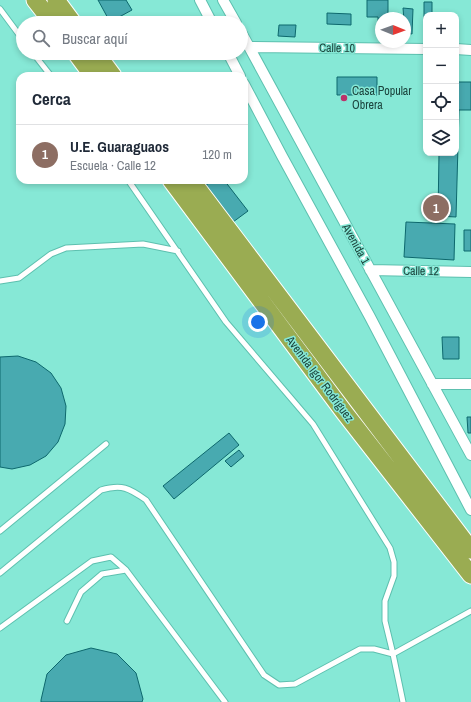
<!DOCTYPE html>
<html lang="es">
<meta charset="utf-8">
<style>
body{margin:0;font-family:"Archivo Narrow",sans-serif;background:#f2f2f3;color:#1f2937}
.controls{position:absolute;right:12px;top:12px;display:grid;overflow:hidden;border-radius:8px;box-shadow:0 2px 6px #0003}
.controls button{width:36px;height:36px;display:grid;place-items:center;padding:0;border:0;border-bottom:1px solid #e0e1e3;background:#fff;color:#1f2937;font:20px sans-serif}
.compass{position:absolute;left:375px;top:12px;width:36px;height:36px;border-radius:50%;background:#fff;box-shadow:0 2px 6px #0003;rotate:91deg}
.you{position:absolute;left:258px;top:322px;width:14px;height:14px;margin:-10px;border:3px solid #fff;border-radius:50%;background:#1a73e8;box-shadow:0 0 0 6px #1a73e833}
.badge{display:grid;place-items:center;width:26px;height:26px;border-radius:50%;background:#111827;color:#fff;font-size:13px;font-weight:700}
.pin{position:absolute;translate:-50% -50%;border:2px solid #fff;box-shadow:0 1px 4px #0006}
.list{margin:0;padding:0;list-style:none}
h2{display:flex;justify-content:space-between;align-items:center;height:52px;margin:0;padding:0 16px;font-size:17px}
h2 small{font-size:13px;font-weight:400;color:#747a83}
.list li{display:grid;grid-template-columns:26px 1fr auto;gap:12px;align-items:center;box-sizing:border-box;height:60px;padding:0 16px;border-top:1px solid #e0e1e3}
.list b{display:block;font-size:15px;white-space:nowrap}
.list p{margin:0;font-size:13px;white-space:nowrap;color:#747a83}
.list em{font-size:13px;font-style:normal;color:#747a83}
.icon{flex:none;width:22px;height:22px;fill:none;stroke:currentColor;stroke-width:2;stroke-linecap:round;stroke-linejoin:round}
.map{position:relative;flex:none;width:471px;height:702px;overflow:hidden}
.search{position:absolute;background:#fff;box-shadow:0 2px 6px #0003;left:16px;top:16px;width:232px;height:44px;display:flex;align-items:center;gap:10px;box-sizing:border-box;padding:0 14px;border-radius:22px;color:#747a83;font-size:15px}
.panel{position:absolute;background:#fff;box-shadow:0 2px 6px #0003;left:16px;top:72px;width:232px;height:112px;border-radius:12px}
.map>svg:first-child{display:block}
.building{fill:#48aab0;stroke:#0d686d}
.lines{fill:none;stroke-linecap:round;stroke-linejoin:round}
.service-casing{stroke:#5dc0af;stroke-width:7}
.minor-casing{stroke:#5dc0af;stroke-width:12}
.trunk-casing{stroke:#fff;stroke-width:19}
.service{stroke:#fff;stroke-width:5}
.minor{stroke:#fff;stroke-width:10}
.trunk{stroke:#9aac52;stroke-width:17}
.poi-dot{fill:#bc326a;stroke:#86e8d6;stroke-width:1.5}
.labels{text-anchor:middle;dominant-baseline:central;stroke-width:3;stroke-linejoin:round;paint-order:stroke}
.street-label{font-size:12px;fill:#1b443d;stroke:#86e8d6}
.poi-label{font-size:12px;fill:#1b443d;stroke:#86e8d6;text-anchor:start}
</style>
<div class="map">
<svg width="471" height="702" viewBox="0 0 471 702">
<rect width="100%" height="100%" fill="#86e8d6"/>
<path class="building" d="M98,0H126L132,10L110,22Z
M367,0H388V18H381V30H378V17H367Z
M424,2H432V13H443V15H426V23H424Z
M403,8L413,9L412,34L405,33Z
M327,13L351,14V25L327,24Z
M279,25H296L295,37L278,36Z
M337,77H377V95H337Z
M456,82H471V110H459L456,217L438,216L439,153H456Z
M213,180H224L248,211L233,222L205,186Z
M406,222L455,224L454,260L404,257Z
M464,230H471V251H464Z
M442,337H459V359H443Z
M18,356L36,362L51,373L61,388L66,406L65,424L58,442L46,456L30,465L12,469L0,467V357Z
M467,417H471V433H468Z
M229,433L239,445L174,499L163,486Z
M239,450L244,456L231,467L225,461Z
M91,648L117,654L136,673L143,699L142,702H41V700L47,674L66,655Z"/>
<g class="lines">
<g class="service-casing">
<path id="service" d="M0,9L23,40
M33,53L51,76
M128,180L226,322L313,424L390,548L394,562V576L385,601V621L393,654L471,611
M0,281L19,278L51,254L66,248L143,244L178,251
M0,531L106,444
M0,573L101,490C122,484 129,488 146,500L264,675L279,685L295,684L360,649H374L393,654L403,702
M67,621L81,592L102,574L126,570
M0,628L92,561L111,557L126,570L225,702"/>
</g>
<g class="minor-casing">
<path id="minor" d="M200,0L212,23
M223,0L236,23
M241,32L471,455
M249,47L426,49
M456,49L471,50
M228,53L240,76
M244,84L282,156L370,317L471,510
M370,270L471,272
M432,384H471"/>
</g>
<g class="trunk-casing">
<path id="trunk" d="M35,0L53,23
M56,0L73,23
M76,53L93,76
M96,53L113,76
M171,180L344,412L471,575
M191,180L471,550"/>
</g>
<use href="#service" class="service"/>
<use href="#minor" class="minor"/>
<use href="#trunk" class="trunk"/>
</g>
<circle class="poi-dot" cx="344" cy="98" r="4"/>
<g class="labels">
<g class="street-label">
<text transform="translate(337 48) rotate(1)">Calle 10</text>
<text transform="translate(356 244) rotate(61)">Avenida 1</text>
<text transform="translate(421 271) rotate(1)">Calle 12</text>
<text transform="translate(320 379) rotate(53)">Avenida Igor Rodríguez</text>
</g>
<g class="poi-label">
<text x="352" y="91">Casa Popular<tspan x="352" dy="14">Obrera</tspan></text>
</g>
</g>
</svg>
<div class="controls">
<button>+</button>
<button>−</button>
<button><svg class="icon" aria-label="locate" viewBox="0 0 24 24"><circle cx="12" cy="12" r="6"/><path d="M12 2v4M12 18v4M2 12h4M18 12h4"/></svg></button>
<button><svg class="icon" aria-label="layers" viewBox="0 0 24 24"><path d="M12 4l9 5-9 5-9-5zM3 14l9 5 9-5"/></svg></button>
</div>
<svg class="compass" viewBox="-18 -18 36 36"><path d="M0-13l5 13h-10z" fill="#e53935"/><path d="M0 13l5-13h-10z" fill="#747a83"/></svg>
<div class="you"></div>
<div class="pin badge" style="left:436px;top:208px;background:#8d6e63">1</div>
<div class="search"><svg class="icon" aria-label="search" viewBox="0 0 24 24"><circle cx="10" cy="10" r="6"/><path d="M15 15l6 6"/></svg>Buscar aquí</div>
<section class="panel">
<h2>Cerca<small></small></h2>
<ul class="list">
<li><span class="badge" style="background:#8d6e63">1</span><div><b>U.E. Guaraguaos</b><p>Escuela · Calle 12</p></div><em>120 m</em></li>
</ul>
</section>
</div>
